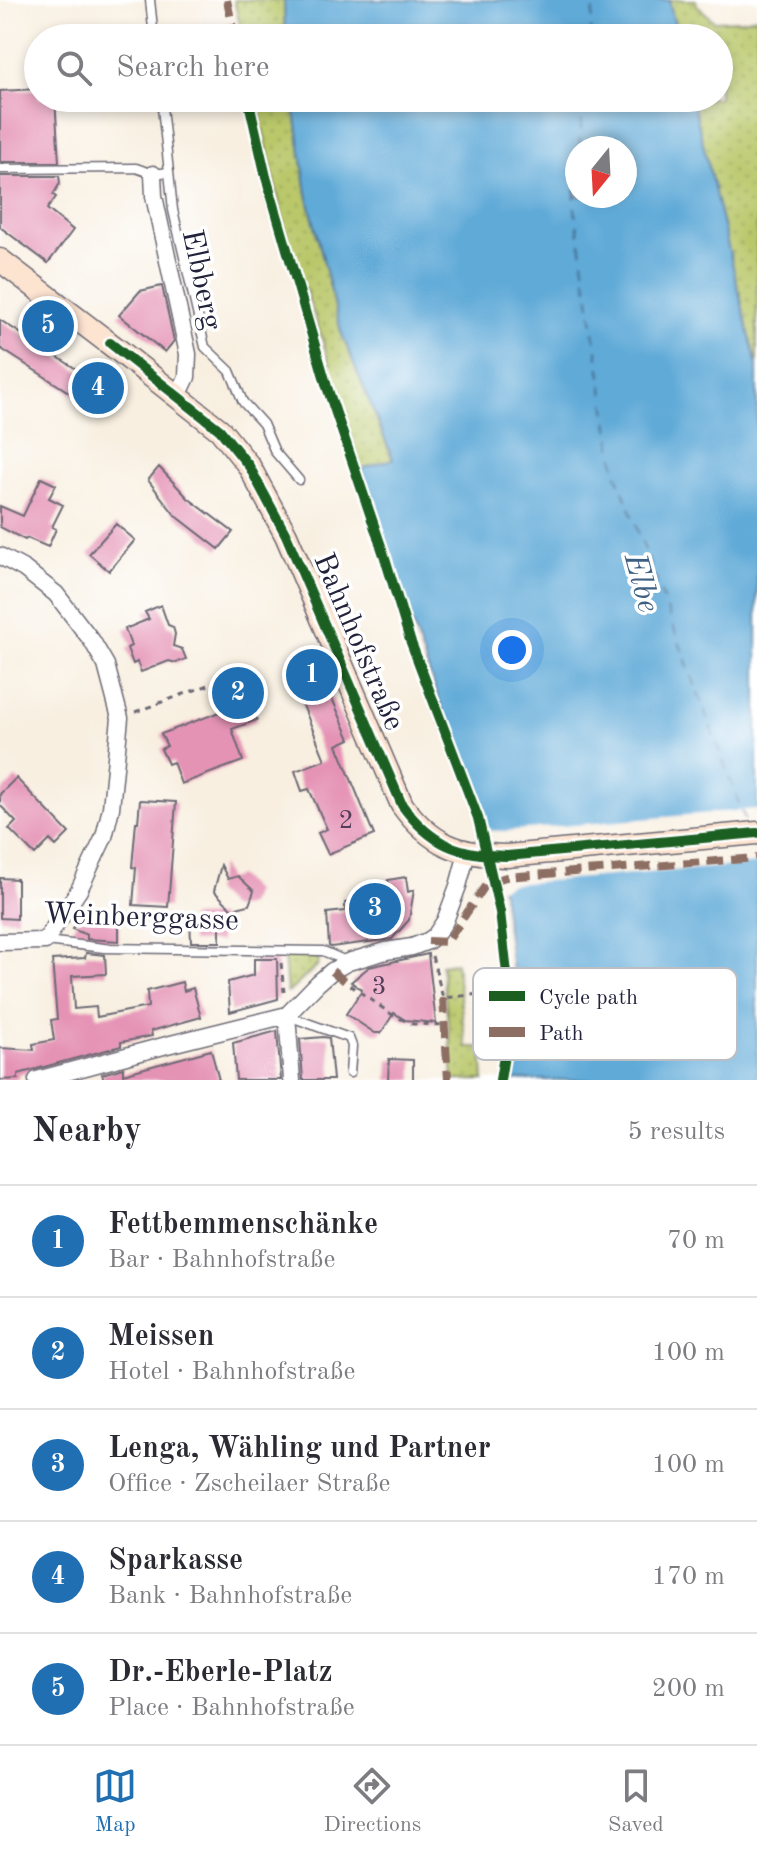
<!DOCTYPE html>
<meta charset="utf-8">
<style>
body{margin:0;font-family:"Old Standard TT",serif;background:#f2f2f3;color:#2b2b33}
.compass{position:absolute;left:565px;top:136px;width:72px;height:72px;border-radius:50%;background:#fff;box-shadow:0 4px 12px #0003;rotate:198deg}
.you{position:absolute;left:512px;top:650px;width:28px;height:28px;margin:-20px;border:6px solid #fff;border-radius:50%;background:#1a73e8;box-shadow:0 0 0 12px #1a73e833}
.badge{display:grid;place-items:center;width:52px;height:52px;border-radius:50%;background:#1f6fb2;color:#fff;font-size:26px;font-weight:700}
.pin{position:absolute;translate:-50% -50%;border:4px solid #fff;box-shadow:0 2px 8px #0006}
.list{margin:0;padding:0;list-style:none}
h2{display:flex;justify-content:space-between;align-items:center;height:104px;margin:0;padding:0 32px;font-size:34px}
h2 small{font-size:26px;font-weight:400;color:#7c7c81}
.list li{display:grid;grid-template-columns:52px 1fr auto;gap:24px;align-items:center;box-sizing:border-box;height:112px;padding:0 32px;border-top:2px solid #e1e1e2}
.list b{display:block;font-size:30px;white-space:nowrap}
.list p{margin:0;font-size:26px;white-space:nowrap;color:#7c7c81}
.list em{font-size:26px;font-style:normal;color:#7c7c81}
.icon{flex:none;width:44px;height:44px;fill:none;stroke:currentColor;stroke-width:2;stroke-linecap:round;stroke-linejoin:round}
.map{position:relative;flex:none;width:757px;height:1080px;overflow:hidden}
.search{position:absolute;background:#fff;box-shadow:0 4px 12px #0003;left:24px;right:24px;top:24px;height:88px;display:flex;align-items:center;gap:20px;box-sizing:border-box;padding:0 28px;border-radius:44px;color:#7c7c81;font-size:30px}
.sheet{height:664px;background:#fff}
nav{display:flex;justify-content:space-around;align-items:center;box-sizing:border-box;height:112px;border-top:2px solid #e1e1e2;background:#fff;font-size:22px;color:#7c7c81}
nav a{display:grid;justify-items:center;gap:4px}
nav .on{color:#1f6fb2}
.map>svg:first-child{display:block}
.grass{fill:url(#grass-dots);stroke:#6e7553;stroke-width:2}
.water{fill:#60aad8;stroke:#41668a;stroke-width:2;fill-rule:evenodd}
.pier{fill:#f8efe0}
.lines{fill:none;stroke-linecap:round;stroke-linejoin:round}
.ferry{stroke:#3e5f82;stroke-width:2;stroke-dasharray:10 8;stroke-linecap:butt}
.building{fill:#e593b5}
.service-casing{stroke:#6d6a75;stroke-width:11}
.minor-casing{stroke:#6d6a75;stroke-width:19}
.secondary-casing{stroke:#6d6a75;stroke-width:25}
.path{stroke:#6d6a75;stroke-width:3;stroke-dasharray:6 6;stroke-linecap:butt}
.service{stroke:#fff;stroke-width:8}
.minor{stroke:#fff;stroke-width:16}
.secondary{stroke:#fde4d1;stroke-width:22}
.quiet{stroke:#8d6e63;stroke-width:8;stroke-dasharray:16 8;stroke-linecap:butt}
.cycleway-casing{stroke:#fff;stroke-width:15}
.cycleway{stroke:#1b5e20;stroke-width:10}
.labels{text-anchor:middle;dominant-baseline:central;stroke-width:7;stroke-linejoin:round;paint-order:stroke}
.number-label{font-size:26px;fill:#533e5a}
.street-label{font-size:30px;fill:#22223b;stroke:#fff}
.water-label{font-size:32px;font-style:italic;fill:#3e5f82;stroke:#fff}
.key{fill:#fff;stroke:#bdbdc4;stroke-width:2}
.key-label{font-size:22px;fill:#22223b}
</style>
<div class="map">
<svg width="757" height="1080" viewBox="0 0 757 1080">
<defs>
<pattern id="grass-dots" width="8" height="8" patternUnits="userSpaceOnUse" patternTransform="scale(2)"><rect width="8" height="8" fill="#bac86b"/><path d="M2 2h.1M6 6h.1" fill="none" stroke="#a0ac5e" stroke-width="1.8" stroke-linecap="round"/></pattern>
</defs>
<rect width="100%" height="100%" fill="#fff"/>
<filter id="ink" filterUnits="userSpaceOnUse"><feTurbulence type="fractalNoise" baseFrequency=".0125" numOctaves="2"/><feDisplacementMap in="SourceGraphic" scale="16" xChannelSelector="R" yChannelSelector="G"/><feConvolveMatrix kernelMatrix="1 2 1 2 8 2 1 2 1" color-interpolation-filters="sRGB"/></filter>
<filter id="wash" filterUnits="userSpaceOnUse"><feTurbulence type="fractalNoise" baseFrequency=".006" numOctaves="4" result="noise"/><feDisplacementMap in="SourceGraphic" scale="32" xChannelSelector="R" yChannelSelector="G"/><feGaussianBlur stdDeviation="1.8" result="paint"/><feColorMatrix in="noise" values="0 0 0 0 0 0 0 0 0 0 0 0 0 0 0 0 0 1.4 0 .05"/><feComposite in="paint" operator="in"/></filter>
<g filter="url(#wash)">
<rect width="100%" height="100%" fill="#f8efe0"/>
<path class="grass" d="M234,0H284L285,38H243Z
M669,0H696L697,5L714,21L742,20L757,17V366L692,98H719V38H678Z
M256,98H293L307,194L341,332L393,460L361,469L320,332L287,237Z
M284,956H311L319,959L318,965L289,992H287Z
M456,963L466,1047H482L484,1080H453L450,1037L441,965Z"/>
<path class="water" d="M284,0H669L678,38H285Z
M293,98H692L757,366V1080H506L513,1032L515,993L502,892L478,807L421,650L361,469L393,459L341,332L307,194ZM577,148H625V196H577Z"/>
<path class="pier" d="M757,809V864L511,884L497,889L481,830L504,831Z"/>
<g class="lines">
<path class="ferry" d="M590,38L594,0
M579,148L584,98
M577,171L574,203L616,472L747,825
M753,842L757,852"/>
</g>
<g id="blocks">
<path class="building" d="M38,89V98H55L59,162H0V91Z
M0,176H59L60,183L53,195L56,197L47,209L73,230L48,263L0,227Z
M162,286L174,341L165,352L119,315L140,291Z
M0,320L98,383L108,370L119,378L100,412L0,348Z
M159,467L188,498L233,532L219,549L175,515L148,480Z
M41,478L56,485L49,498L63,505L52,527L56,529L48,547L27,538L25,540L0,527V506L23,516Z
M116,524L135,540L109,571L89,554Z
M161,605L168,625L173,627L175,634L173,646L182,649L186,659L176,663L169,661L141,672L137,662L133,664L127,648L131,646L125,629L149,619L145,612Z
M315,660L350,739L337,745L374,835L328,854L318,833L327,829L309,789L302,791L295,771L325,760L298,693L304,690L301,684L305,682L298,667Z
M243,684L257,720L232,729L243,761L181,784L173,762L168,764L161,749L167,746L161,734L220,712L218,705L222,703L219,694Z
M16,778L69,833L56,846L50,840L35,855L9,829L16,822L0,805V794Z
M140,800L176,802L168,907L133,905L136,868L132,867L136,822H138Z
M221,865L228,879L238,876L254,891L249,905L232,909L214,891Z
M406,877L408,892L414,890L409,920L392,939L331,947L329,946L327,913L345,911V903L391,898L388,880Z
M0,878L17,879V919L0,918Z
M82,912L103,915V920H119V941L87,939V935L72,929Z
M220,916V942H191L190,917Z
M86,953L105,955L106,974L72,976L74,1009L96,1007L97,1017L148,1007L147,991L182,982L184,991L193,988L201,1017L151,1031L152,1036L121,1042V1046L18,1074V1079L0,1080V1048L34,1050L33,1044L54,1040L51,1020L57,1019L52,960L85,958Z
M428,954L436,1023L405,1020L394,1013L381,1033H375L346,1014L362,990L351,982L369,967Z
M254,959H277L278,999L230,1012L228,982L254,975Z
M277,1031L281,1080H236L233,1043Z
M324,1037L329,1038L333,1080H303L300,1039Z
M211,1050L219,1080H104L102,1074L123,1068V1074Z
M389,1059L413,1060V1080H388Z"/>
</g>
</g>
<g filter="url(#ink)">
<use href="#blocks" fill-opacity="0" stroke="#6d6a75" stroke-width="2"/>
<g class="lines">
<g class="service-casing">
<path id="service" d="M150,0L154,38
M0,169L136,168L153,174L169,172L161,98
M169,172L173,210L205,347L230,371L243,402L263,424L275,452L299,480
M46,941L104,948L323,951L346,961
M288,1016L349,1038L352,1046L350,1073"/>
</g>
<g class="minor-casing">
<path id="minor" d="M153,174L154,196L188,354L187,377L178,396
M0,556L24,569L56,594L92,641L106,665L120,718L111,808L104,837L79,890L45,941L0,942
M287,1015L292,1080
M37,1080L167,1045L287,1015L318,983L332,971L348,962L386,951L412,947L428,941L435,936L445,921L458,886L467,853"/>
</g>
<g class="secondary-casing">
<path id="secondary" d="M0,260L122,353L220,430L249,466L286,535L402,805C431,845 459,855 507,856L757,833"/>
</g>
<path class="path" d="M135,712L247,671
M432,956L443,998L509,991
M281,963L284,992
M350,985L394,1016L413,1024L445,1025"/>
<use href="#service" class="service"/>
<use href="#minor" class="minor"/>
<use href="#secondary" class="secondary"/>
<path class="quiet" d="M227,0L235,38
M428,941L447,942L487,883L506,877L757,858
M332,971L350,985
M443,998L448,1080"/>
<g class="cycleway-casing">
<path id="cycleway" d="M248,98L266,177L327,387L385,558L410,640L478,818L500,912L509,991L508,1031L500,1080
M110,343L220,430L249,466L286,535L402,805C431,845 459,855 507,856L757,833"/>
</g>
<use href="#cycleway" class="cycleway"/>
</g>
</g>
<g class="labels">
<g class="number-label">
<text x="346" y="821">2</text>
<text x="379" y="987">3</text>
</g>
<g class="street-label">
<text transform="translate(201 280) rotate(78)">Elbberg</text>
<text transform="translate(358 642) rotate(67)">Bahnhofstraße</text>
<text transform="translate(141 918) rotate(2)">Weinberggasse</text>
</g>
<g class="water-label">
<text transform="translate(640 583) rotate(75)">Elbe</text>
</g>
</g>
<rect x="473" y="968" width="264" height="92" rx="12" class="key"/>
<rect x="489" y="991" width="36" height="10" fill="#1b5e20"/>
<rect x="489" y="1027" width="36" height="10" fill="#8d6e63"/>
<g class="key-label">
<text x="539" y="1004">Cycle path</text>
<text x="539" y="1040">Path</text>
</g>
</svg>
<svg class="compass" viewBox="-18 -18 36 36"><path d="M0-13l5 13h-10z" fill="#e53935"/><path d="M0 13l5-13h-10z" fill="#7c7c81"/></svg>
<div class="you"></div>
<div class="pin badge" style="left:312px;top:675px">1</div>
<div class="pin badge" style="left:238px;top:693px">2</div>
<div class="pin badge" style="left:375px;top:909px">3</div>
<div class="pin badge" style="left:98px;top:388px">4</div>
<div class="pin badge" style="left:48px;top:326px">5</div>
<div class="search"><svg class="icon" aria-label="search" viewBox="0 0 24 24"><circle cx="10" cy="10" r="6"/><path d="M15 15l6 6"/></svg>Search here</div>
</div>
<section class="sheet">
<h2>Nearby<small>5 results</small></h2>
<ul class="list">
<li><span class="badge">1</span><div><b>Fettbemmenschänke</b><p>Bar · Bahnhofstraße</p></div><em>70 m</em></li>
<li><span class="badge">2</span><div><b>Meissen</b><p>Hotel · Bahnhofstraße</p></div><em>100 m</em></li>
<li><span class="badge">3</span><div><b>Lenga, Wähling und Partner</b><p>Office · Zscheilaer Straße</p></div><em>100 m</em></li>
<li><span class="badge">4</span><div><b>Sparkasse</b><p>Bank · Bahnhofstraße</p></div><em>170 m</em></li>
<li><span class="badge">5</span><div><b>Dr.-Eberle-Platz</b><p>Place · Bahnhofstraße</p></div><em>200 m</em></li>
</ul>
</section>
<nav>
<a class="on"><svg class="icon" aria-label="map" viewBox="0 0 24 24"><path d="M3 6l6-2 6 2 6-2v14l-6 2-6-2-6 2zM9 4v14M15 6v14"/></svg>Map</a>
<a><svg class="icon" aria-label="directions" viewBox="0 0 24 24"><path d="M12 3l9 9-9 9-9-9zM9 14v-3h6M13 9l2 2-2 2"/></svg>Directions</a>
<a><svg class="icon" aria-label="saved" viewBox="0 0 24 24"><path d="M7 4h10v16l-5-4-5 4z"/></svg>Saved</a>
</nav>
